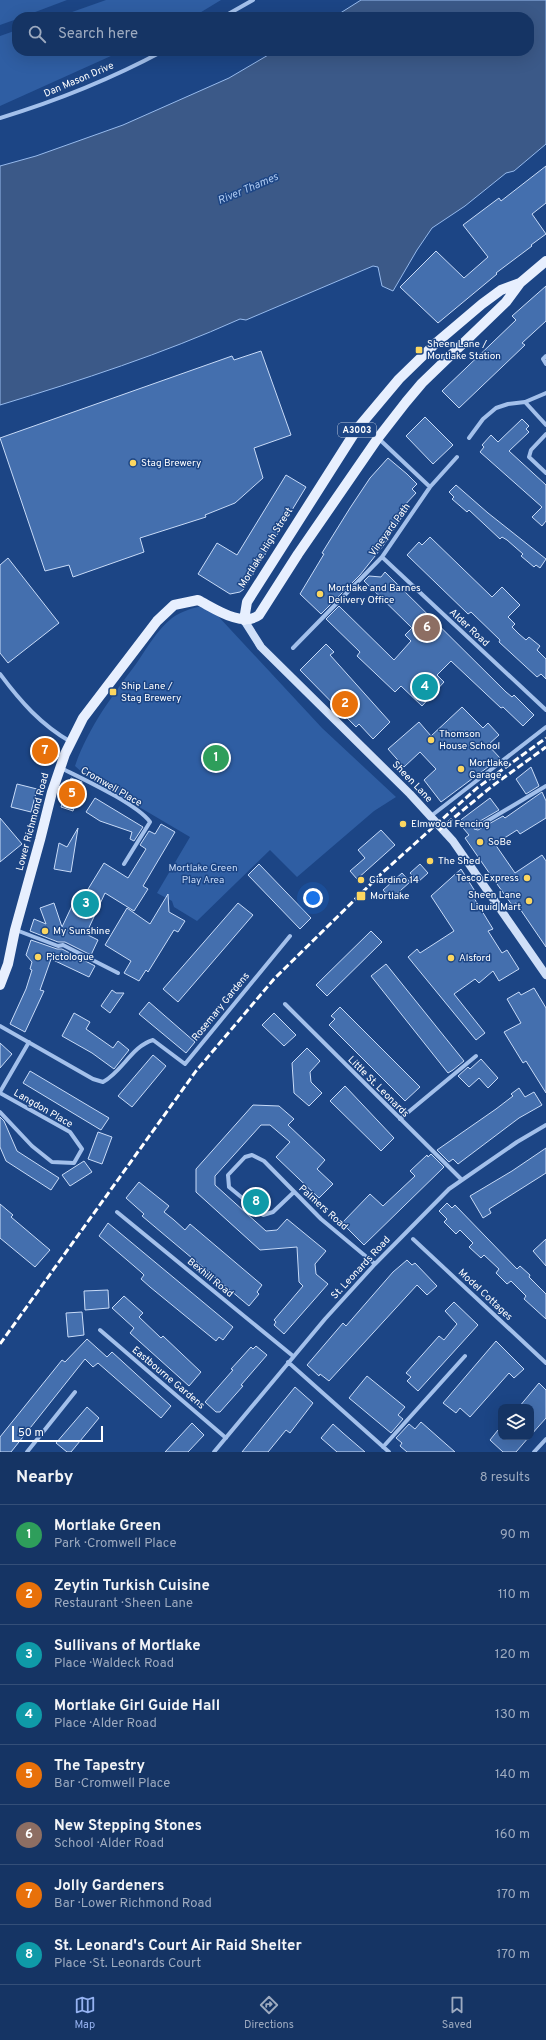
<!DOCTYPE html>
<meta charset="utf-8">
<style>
body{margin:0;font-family:Overpass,sans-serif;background:#1e3c6a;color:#f1f3f6}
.controls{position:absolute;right:12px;bottom:12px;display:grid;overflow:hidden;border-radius:8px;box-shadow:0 4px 16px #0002}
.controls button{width:36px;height:36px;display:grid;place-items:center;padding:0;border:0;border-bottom:1px solid #344f78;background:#153464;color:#f1f3f6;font:20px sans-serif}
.scale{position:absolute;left:12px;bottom:10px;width:91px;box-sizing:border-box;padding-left:4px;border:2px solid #fff;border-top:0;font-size:11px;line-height:14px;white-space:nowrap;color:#fff;-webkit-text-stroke:3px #1c4585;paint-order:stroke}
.you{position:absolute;left:313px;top:898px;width:14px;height:14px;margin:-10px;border:3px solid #fff;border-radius:50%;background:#1a73e8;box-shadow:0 0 0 6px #1a73e833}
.badge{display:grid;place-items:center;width:26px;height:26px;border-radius:50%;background:#95b2f1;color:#fff;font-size:13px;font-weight:700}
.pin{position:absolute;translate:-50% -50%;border:2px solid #fff;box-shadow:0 1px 4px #0006}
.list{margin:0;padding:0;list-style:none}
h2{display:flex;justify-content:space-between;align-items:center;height:52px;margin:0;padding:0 16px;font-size:17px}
h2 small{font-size:13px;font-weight:400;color:#9daabf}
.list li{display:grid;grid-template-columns:26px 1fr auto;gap:12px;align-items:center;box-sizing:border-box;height:60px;padding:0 16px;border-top:1px solid #344f78}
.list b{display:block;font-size:15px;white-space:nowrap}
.list p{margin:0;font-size:13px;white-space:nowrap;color:#9daabf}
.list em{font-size:13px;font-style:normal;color:#9daabf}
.icon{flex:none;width:22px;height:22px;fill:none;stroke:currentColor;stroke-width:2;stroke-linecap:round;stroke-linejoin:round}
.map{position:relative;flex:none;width:546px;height:1452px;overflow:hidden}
.search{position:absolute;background:#153464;box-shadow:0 4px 16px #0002;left:12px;right:12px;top:12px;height:44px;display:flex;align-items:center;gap:10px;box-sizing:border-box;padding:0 14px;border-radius:16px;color:#9daabf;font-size:15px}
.sheet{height:532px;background:#153464}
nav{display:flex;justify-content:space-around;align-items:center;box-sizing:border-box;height:56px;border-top:1px solid #344f78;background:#153464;font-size:11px;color:#9daabf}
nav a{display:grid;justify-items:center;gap:2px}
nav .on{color:#95b2f1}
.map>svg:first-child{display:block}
.green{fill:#2f5ea3}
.water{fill:#3b5988;stroke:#96baed}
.building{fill:#446fae;stroke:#c8dbf8}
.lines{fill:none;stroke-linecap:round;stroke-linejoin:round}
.minor{stroke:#a3c0eb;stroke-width:4}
.secondary{stroke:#cfdff8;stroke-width:8}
.primary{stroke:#e7effe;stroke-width:10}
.rail{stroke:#fff;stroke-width:3;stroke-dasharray:7 3;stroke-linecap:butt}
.poi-dot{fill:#fbd660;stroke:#1c4585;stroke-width:1.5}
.labels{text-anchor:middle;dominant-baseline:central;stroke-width:3;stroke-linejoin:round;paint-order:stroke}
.shield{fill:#1c4585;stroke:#bbc7da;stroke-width:1}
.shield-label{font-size:9px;font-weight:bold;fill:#fff}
.street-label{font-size:10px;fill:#fff;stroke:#1c4585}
.poi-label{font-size:10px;fill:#fff;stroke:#1c4585;text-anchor:start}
.park-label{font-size:10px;fill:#c8dbf8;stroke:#1c4585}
.water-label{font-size:11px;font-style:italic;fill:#aecaf2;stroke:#1c4585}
</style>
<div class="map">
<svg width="546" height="1452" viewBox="0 0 546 1452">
<rect width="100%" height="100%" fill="#1c4585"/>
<path class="green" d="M0,0H67L22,17H17V19L0,25Z
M106,0H221L193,17H58Z
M17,30V51H122L0,106V36Z
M203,606L217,615L322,728L396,797L374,811L297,877L270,850L197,921L174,907L172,901L157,893L190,837L85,775L75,766C88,728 112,696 136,664C147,648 157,630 172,618C182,611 192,608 203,606Z"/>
<path class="water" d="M361,0H546V144L514,171L506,173L465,206L432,228L417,250L393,291L382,286L378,267L373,266L246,320L240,319C162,354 82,380 0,405V166L36,156L123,125L229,78L275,51H529V17H334Z"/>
<path class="building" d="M546,166V203L532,214L546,234L531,245L532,246L496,273L497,274L438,323L400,287L436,251L464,278L488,257L463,225L499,198L501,201Z
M546,286V321L522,343L525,345L459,408L442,391L516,320L512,316Z
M261,351L291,435L254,448L263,478L235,503L205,515L206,517L140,538L144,552L73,577L69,565L45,571L0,438L232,356L234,360Z
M425,417L453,445L433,464L406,436Z
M522,419L529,426L526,429L529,432L509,451L546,485V521L542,526L532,517L542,507L480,452L484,447L482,445L491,435L498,442Z
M388,458L407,474L417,484L412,489L416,493L403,507L407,509L383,546L360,575L321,614L300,594L324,554L322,553L350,508L370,478Z
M286,475L306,487L244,589L240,592L230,594L198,574L217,543L237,555Z
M456,485L488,513L546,559L540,568L536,565L534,567L521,556L523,554L507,540L502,537L500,539L469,510L467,512L452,499L454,497L449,492Z
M430,537L492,597L502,587L520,605L508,617L515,624L512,627L519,634L526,640L529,637L540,646L537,650L546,659V679L541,674L537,677L499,642L500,640L471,612L468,614L407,555L419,542L422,545Z
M8,558L59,623L8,663L0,653V565Z
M385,572L506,692L512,697L514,695L534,715L523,726L503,707L501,708L451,661L437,675L444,682L422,706L401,686L395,692L357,656L360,652L326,619L339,606L394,660L411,641L405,635L412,628L364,581L369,576L381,577Z
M326,644L334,652L330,655L390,722L373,739L359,724L356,727L300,670Z
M462,707L483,728L488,723L499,735L488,745L500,758L441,802L424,780L436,769L420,752L404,767L388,749L419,722L431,736Z
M44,740L55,746L47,762L35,756Z
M531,767L539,786L526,794L516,779Z
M71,778L82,782L73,811L61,807Z
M17,784L37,789L31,812L11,807Z
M542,792L546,801V818L520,834L517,830L495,844L515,873L542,855L546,861V947L516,903L512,905L492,877L465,838L469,835L458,822L490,798L499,810L475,824L474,829L478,830L503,816L505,818Z
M95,798L143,827L134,841L130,839L132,832L100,821L86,812Z
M0,818L22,844L0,862Z
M161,824L175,832L143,886L148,889L134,911L105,893L86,934L98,940L91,955L65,942H58L30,931L34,919L46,924L40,908L54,903L62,927L79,891L85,894L104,863L128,878L146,849L140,845L149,831L155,834Z
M78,828L71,872L54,869L59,843L67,847Z
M381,830L395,845L357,879L350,871L365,858L358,850Z
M259,864L311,918L300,929L248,875Z
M420,864L428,873L418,882L410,873Z
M461,869L478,896L474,898L493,929L488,931L502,953L507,950L519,969L499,981L493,971L479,983L475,979L454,994L485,1033L476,1040L408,957L417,949L420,953L454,931L431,896Z
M402,873L410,882L391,899L383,890Z
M168,894L169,912L185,921L178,932L174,930L148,972L146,970L139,981L124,973L131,961L105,945L127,908L150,924Z
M238,903L253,915L178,1002L163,989Z
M371,931L382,942L327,996L316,985Z
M31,940L57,949H62L95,966L89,977L51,959L40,990L44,991L25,1032L10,1024L26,989L32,970L30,969L32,962L26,955Z
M386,964L464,1061L453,1070L448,1073L371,976Z
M534,988L546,1008V1093L526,1061L523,1063L504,1032L521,1023L507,999L519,992L521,995Z
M112,990L116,993H124L110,1013L101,1006Z
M149,1002L195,1042L186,1053L139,1014Z
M340,1007L420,1087L405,1101L329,1025L335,1019L331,1016Z
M74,1013L90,1022L86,1029L113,1048L118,1041L129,1050L114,1069L92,1053L62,1036Z
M274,1013L296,1035L284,1046L262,1025Z
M0,1043L12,1054L0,1068Z
M307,1048L320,1061L310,1072L311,1082L322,1093L309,1106L294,1093L292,1063Z
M153,1055L166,1066L132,1107L118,1096Z
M481,1059L498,1078L488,1088L479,1078L469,1087L458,1076L468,1067L470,1069Z
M30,1071L109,1118L101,1130L23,1083Z
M345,1086L394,1138L381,1151L330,1101Z
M519,1088L525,1097L534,1092L542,1105L519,1118L458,1164L453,1159L449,1162L437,1150L496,1109L513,1096L511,1094Z
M253,1105L279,1106L294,1119L288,1125L325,1160L317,1169L333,1184L319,1198L276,1157L290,1142L270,1125H261L215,1176V1185L266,1231L277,1230L287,1219L326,1251L315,1264L316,1274L328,1284L284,1334L274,1325L276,1322L274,1320L303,1286L299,1282L297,1247L260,1250L196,1192V1169Z
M0,1117L4,1121L17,1151L59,1178L51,1190L6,1161L0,1147Z
M98,1132L112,1137L102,1164L88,1159Z
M546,1148V1173L489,1209L491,1213L483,1218L470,1196L512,1171Z
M431,1154L444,1167L364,1245L342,1223L370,1194L383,1206L415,1176L410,1171L427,1155L428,1157Z
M84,1161L92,1172L70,1186L62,1175Z
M139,1182L169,1206L164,1212L174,1220L185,1230L190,1224L262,1285L257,1292L259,1294L249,1306L142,1216L144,1214L126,1198Z
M447,1203L452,1208L455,1205L517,1269L520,1266L530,1275L529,1277L546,1294V1319L524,1299L526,1296L511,1281L507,1284L496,1273L499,1269L484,1255L481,1258L469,1247L473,1243L460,1230L456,1234L444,1222L447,1219L439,1211Z
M0,1204L13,1215L11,1217L50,1250L35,1267L0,1238Z
M108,1223L233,1327L223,1340L219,1337L216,1341L150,1287L141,1279L144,1275L141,1272L99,1236Z
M546,1239V1266L533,1251Z
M407,1260L412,1265L415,1263L437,1286L427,1295L417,1285L329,1381L320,1374L319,1376L307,1365L343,1323L346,1326L393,1272Z
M108,1290L109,1308L85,1310L84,1291Z
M124,1296L143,1313L139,1317L161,1338L163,1336L201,1372L189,1386L130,1333L134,1328L112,1308Z
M454,1302L478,1325L418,1391L407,1381L411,1377L406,1373L439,1336L444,1340L457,1324L445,1311Z
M82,1312L84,1335L68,1337L66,1313Z
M87,1339L107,1357L112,1352L171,1406L161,1418L98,1363L93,1367L85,1359L11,1452H0V1437L62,1360L65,1362Z
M496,1341L524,1369L514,1378L509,1373L470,1417L460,1408L456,1413L443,1403Z
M256,1346L267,1355L241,1385L243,1386L220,1412H216L205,1402L233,1370L231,1369L251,1347L253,1349Z
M367,1376L405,1407L398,1415L403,1419L391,1433L349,1398Z
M539,1383L546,1390V1418L531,1435V1407H519Z
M295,1387L313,1403L290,1433L286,1430L268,1452H242Z
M87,1407L99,1418L71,1452H67L56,1443Z
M421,1422L455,1452H407L400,1446L402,1443L396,1438L409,1424L415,1429Z
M192,1423L204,1435L188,1452H165Z
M333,1424L343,1433L365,1452H337L321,1438Z
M498,1430L501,1432V1437H529L516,1452H503L490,1440Z"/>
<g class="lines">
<path class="minor" d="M223,17L253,0
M0,118C56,101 111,79 163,51
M546,356L543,359L546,364
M525,402L546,425
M360,427L378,438L430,487
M546,434L531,450L529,457L546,473
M469,438L483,419L496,408L508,404L525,402L546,393
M382,557L546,710
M293,648L382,557L430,487L457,457
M0,674C20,701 41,725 71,742
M61,768C83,779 137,804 150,822L124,864
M431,816L546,727
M477,827L546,786
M16,930L58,946L63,945L118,973
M285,1004L461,1179
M0,1026L93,1079L103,1082C122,1072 132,1046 153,1040L185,1064L290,936
M0,1092L29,1042
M0,1093L70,1132L82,1149L74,1163L52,1162L32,1146L0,1112
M400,1119L476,1056
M294,1192L273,1212L263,1215L229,1187L228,1175L245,1157L252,1155L264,1161L321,1219L375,1264
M117,1212L293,1356
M413,1239L546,1363
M100,1330L226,1438
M288,1362L389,1452
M383,1447L465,1356
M27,1452L75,1392
M214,1452L325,1319L375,1264L449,1189L517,1142L546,1125
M534,1452L546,1439"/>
<path class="secondary" d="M244,620L261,647L410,794L453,841L546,975"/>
<path class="primary" d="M244,620L247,602L357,429L399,379L436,343L482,304L501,290L520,283
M0,985L8,964L15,930L40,840L52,792L65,754L83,718L157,621L174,605L198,600C214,608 242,628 259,615L298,554L378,438L406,402L422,383L506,302L520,283L546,261"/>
<path class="rail" d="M439,830L491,787L546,747
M0,1344L196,1071L274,979L382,873L477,788L546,738"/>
</g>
<g class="poi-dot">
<rect x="415" y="346" width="8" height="8" rx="2"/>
<circle cx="133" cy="463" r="4"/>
<circle cx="320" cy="594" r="4"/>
<rect x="109" y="688" width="8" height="8" rx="2"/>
<circle cx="431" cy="740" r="4"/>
<circle cx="461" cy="769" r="4"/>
<circle cx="403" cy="824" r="4"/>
<circle cx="480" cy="842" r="4"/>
<circle cx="430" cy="861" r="4"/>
<circle cx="527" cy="878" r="4"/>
<circle cx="361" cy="880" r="4"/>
<rect x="356" y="891" width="10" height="10" rx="2"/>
<circle cx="529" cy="901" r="4"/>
<circle cx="45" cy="931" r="4"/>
<circle cx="38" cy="957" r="4"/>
<circle cx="451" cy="958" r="4"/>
</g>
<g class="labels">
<rect class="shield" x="338" y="423" width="38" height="14" rx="3"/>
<g class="shield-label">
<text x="357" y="430">A3003</text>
</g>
<g class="street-label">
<text transform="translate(79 80) rotate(-23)">Dan Mason Drive</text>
<text transform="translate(390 530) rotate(-54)">Vineyard Path</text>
<text transform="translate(266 548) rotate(-58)">Mortlake High Street</text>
<text transform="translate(469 628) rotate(43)">Alder Road</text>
<text transform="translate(412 782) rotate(46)">Sheen Lane</text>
<text transform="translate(111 787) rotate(30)">Cromwell Place</text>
<text transform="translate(33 822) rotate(-75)">Lower Richmond Road</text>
<text transform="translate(221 1007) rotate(-51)">Rosemary Gardens</text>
<text transform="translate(378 1087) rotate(45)">Little St. Leonards</text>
<text transform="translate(43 1109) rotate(30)">Langdon Place</text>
<text transform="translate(323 1208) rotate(42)">Palmers Road</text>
<text transform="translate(361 1268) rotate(-47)">St. Leonards Road</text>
<text transform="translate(210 1278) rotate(39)">Bexhill Road</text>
<text transform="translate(485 1295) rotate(43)">Model Cottages</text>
<text transform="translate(168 1378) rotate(40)">Eastbourne Gardens</text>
</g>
<g class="poi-label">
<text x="427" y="344">Sheen Lane /<tspan x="427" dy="12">Mortlake Station</tspan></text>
<text x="141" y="463">Stag Brewery</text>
<text x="328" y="588">Mortlake and Barnes<tspan x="328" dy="12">Delivery Office</tspan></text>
<text x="121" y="686">Ship Lane /<tspan x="121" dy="12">Stag Brewery</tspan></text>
<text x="439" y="734">Thomson<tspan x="439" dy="12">House School</tspan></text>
<text x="469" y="763">Mortlake<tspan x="469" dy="12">Garage</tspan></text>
<text x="411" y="824">Elmwood Fencing</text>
<text x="488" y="842">SoBe</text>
<text x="438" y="861">The Shed</text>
<text x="519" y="878" text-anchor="end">Tesco Express</text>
<text x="369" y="880">Giardino 14</text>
<text x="521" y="895" text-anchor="end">Sheen Lane<tspan x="521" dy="12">Liquid Mart</tspan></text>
<text x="370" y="896">Mortlake</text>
<text x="53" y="931">My Sunshine</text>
<text x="46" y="957">Pictologue</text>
<text x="459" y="958">Alsford</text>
</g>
<g class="park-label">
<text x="203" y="868">Mortlake Green<tspan x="203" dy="12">Play Area</tspan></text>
</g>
<g class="water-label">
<text transform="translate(248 189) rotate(-23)">River Thames</text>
</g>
</g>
</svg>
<div class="controls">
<button><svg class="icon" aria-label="layers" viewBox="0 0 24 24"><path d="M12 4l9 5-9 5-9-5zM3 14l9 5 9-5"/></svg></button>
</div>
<div class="scale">50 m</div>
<div class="you"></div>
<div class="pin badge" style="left:216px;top:758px;background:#2e9e5b">1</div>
<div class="pin badge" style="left:345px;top:704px;background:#e8710a">2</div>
<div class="pin badge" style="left:86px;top:904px;background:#0f9aa8">3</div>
<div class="pin badge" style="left:425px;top:687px;background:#0f9aa8">4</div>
<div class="pin badge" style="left:72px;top:794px;background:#e8710a">5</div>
<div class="pin badge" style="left:427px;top:628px;background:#8d6e63">6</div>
<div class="pin badge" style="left:45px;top:751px;background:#e8710a">7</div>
<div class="pin badge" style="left:256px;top:1202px;background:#0f9aa8">8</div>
<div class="search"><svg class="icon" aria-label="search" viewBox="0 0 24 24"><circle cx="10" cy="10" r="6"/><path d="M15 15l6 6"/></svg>Search here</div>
</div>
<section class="sheet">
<h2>Nearby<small>8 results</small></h2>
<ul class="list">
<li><span class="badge" style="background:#2e9e5b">1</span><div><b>Mortlake Green</b><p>Park · Cromwell Place</p></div><em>90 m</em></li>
<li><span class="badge" style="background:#e8710a">2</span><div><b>Zeytin Turkish Cuisine</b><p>Restaurant · Sheen Lane</p></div><em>110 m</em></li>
<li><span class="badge" style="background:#0f9aa8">3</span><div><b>Sullivans of Mortlake</b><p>Place · Waldeck Road</p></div><em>120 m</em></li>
<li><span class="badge" style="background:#0f9aa8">4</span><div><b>Mortlake Girl Guide Hall</b><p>Place · Alder Road</p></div><em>130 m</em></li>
<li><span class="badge" style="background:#e8710a">5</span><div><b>The Tapestry</b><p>Bar · Cromwell Place</p></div><em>140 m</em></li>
<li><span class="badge" style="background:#8d6e63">6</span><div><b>New Stepping Stones</b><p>School · Alder Road</p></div><em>160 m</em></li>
<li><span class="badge" style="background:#e8710a">7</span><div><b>Jolly Gardeners</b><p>Bar · Lower Richmond Road</p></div><em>170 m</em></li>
<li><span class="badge" style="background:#0f9aa8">8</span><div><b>St. Leonard's Court Air Raid Shelter</b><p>Place · St. Leonards Court</p></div><em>170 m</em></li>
</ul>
</section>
<nav>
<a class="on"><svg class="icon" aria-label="map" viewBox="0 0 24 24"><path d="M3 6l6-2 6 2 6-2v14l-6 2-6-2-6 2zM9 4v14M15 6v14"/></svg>Map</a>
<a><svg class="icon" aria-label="directions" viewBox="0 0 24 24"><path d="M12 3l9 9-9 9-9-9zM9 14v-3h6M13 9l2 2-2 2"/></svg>Directions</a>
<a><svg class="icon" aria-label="saved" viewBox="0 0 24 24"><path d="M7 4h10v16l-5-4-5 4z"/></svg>Saved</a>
</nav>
